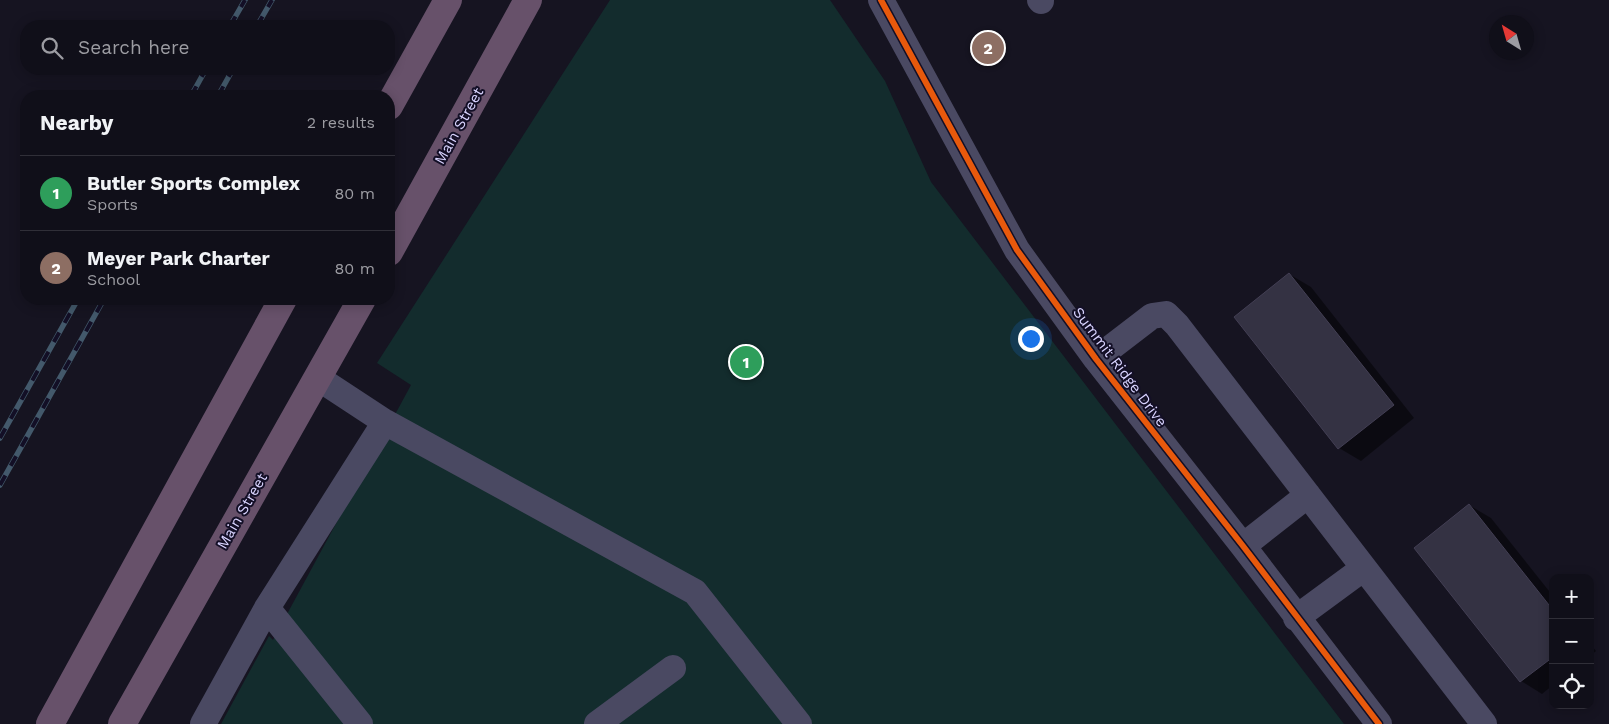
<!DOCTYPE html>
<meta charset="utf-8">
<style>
body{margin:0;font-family:"Work Sans",sans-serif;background:#1e1d26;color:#f1f3f6}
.controls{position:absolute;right:15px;bottom:15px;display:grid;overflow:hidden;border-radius:10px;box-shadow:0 2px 12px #0003}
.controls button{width:45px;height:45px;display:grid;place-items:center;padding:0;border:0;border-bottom:1px solid #302f38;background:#100f19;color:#f1f3f6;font:25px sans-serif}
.compass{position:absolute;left:1489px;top:15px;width:45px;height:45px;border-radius:50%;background:#100f19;box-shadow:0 2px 12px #0003;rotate:323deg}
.you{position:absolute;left:1030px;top:338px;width:18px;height:18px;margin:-12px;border:4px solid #fff;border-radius:50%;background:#1a73e8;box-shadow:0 0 0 8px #1a73e833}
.badge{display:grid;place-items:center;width:32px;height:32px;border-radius:50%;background:#d93025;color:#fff;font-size:16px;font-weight:700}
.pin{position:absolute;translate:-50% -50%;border:2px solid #fff;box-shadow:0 1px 5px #0006}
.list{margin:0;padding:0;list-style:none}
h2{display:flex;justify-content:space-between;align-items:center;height:65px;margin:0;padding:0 20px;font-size:21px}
h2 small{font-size:16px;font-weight:400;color:#9c9ca2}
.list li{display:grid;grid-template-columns:32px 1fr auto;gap:15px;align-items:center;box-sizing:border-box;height:75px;padding:0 20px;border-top:1px solid #302f38}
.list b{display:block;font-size:19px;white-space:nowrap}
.list p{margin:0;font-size:16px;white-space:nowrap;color:#9c9ca2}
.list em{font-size:16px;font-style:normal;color:#9c9ca2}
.icon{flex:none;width:28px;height:28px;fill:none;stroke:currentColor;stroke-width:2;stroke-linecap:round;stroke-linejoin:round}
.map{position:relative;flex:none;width:1609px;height:724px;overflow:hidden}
.search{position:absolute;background:#100f19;box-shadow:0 2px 12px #0003;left:20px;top:20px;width:375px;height:55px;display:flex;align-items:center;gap:12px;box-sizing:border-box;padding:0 18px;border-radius:20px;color:#9c9ca2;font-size:19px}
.panel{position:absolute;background:#100f19;box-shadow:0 2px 12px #0003;left:20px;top:90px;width:375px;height:215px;border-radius:20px}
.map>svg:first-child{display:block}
.green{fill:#132c2d}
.shadow{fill:#0007}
.building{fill:#343243;stroke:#433f54}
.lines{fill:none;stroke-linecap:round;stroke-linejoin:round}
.minor{stroke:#4a4962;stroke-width:26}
.highway{stroke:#67516a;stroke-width:28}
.rail-casing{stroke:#43596b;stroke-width:5.5}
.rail{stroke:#130f26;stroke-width:4;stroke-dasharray:11;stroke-linecap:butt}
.cycleway-casing{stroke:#130f26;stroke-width:9}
.cycleway{stroke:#e8590c;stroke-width:6}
.labels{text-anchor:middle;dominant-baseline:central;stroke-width:4;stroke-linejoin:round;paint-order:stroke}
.street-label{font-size:15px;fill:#d9d4ff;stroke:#130f26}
</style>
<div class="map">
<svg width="1609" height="724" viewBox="0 0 1609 724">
<rect width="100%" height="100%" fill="#161421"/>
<path class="green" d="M610,0H830L885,81L931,182L1344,724H221L269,636L273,640L411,385L377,363Z"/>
<path class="shadow" d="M1289,274L1311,287L1414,418L1361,461L1339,448L1236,317Z
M1469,505L1491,518L1553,596V685L1542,694L1521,681L1416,548Z
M1590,644L1596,651L1590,656Z"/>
<path class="building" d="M1289,273L1394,405L1338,449L1234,317Z
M1469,504L1553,610V657L1520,682L1414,548Z"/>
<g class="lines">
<path class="minor" d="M881,0L1017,250L1096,359L1243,546L1379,724
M1040,0L1041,1
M1096,359L1152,316L1166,314L1177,325L1484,724
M318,378L385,422L695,592L799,724
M1243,546L1308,495
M267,608L360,724
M1296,618L1364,568
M203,724L267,608L385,422
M597,724L673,668"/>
<path class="highway" d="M389,106L448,0
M389,252L528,0
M50,724L283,299
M122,724L362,299"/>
<g class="rail-casing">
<path id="rail" d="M230,26L245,0
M257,26L272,0
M191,96L206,69
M218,96L233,69
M0,438L78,299
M0,485L104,299"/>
</g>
<use href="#rail" class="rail"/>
<g class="cycleway-casing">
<path id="cycleway" d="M881,0L1017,250L1096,359L1243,546L1379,724"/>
</g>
<use href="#cycleway" class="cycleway"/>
</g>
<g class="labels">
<g class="street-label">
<text transform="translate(459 126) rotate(-61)">Main Street</text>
<text transform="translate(1120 367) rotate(53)">Summit Ridge Drive</text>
<text transform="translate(242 511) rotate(-60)">Main Street</text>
</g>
</g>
</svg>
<div class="controls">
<button>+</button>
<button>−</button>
<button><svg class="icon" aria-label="locate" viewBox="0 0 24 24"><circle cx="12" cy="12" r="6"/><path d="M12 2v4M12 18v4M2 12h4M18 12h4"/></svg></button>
</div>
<svg class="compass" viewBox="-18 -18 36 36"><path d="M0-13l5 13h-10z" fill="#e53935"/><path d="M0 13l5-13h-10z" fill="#9c9ca2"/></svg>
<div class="you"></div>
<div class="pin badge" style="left:746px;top:362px;background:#2e9e5b">1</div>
<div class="pin badge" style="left:988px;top:48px;background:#8d6e63">2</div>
<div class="search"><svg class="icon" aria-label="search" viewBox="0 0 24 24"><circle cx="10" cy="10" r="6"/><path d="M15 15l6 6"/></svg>Search here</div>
<section class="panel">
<h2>Nearby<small>2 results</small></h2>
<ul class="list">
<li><span class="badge" style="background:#2e9e5b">1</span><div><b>Butler Sports Complex</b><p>Sports</p></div><em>80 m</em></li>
<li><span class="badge" style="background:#8d6e63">2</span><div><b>Meyer Park Charter</b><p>School</p></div><em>80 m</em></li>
</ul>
</section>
</div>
